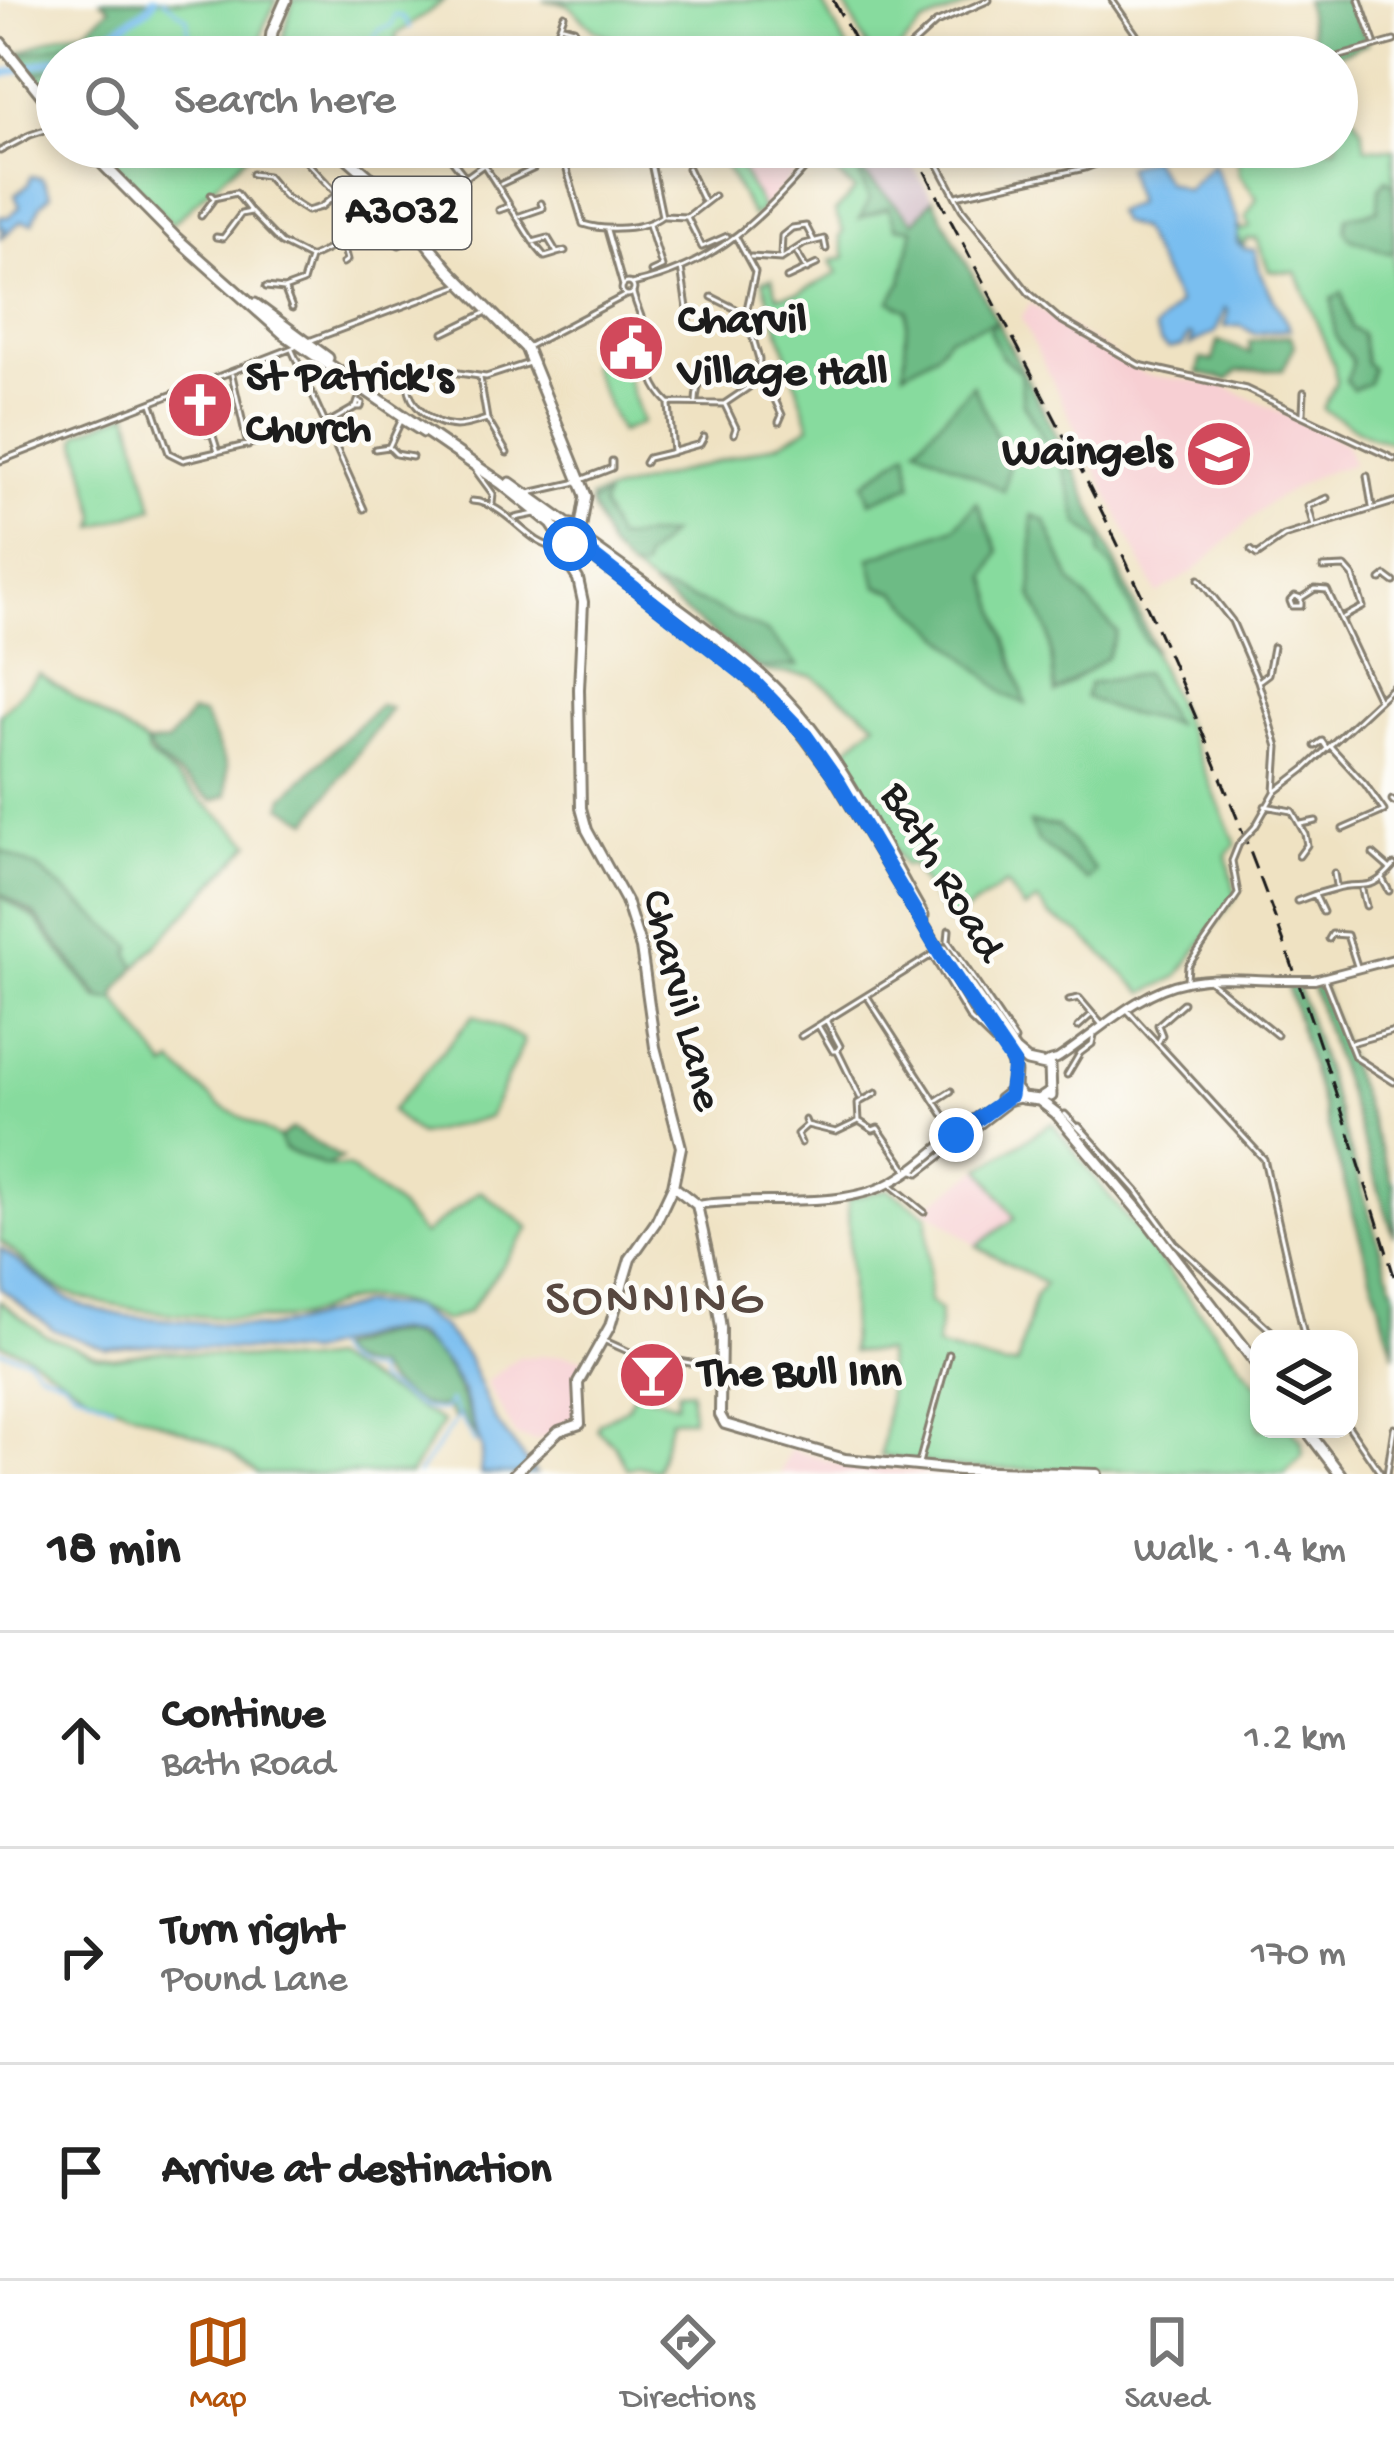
<!DOCTYPE html>
<meta charset="utf-8">
<style>
body{margin:0;font-family:"Gochi Hand",sans-serif;background:#f2f2f2;color:#222}
.controls{position:absolute;right:36px;bottom:36px;display:grid;overflow:hidden;border-radius:24px;box-shadow:0 6px 18px #0003}
.controls button{width:108px;height:108px;display:grid;place-items:center;padding:0;border:0;border-bottom:3px solid #e0e0e0;background:#fff;color:#222;font:60px sans-serif}
.stop{position:absolute;width:36px;height:36px;margin:-27px;border:9px solid #1a73e8;border-radius:50%;background:#fff}
.stop.end{background:#1a73e8;border-color:#fff;box-shadow:0 3px 12px #0008}
.list{margin:0;padding:0;list-style:none}
h2{display:flex;justify-content:space-between;align-items:center;height:156px;margin:0;padding:0 48px;font-size:51px}
h2 small{font-size:39px;font-weight:400;color:#767676}
.list li{display:grid;grid-template-columns:78px 1fr auto;gap:36px;align-items:center;box-sizing:border-box;height:216px;padding:0 48px;border-top:3px solid #e0e0e0}
.list b{display:block;font-size:45px;white-space:nowrap}
.list p{margin:0;font-size:39px;white-space:nowrap;color:#767676}
.list em{font-size:39px;font-style:normal;color:#767676}
.icon{flex:none;width:66px;height:66px;fill:none;stroke:currentColor;stroke-width:2;stroke-linecap:round;stroke-linejoin:round}
.map{position:relative;flex:none;width:1394px;height:1474px;overflow:hidden}
.search{position:absolute;background:#fff;box-shadow:0 6px 18px #0003;left:36px;right:36px;top:36px;height:132px;display:flex;align-items:center;gap:30px;box-sizing:border-box;padding:0 42px;border-radius:66px;color:#767676;font-size:45px}
.sheet{height:804px;background:#fff}
nav{display:flex;justify-content:space-around;align-items:center;box-sizing:border-box;height:168px;border-top:3px solid #e0e0e0;background:#fff;font-size:33px;color:#767676}
nav a{display:grid;justify-items:center;gap:6px}
nav .on{color:#b45309}
.map>svg:first-child{display:block}
.built{fill:#f7cfd3}
.industrial{fill:#d2bdc7}
.green{fill:#87db9e;stroke:#527c5d;stroke-width:3}
.forest{fill:#6dbb85;stroke:#446c50;stroke-width:3}
.water{fill:#79bef0;stroke:#4a6d86;stroke-width:3}
.lines{fill:none;stroke-linecap:round;stroke-linejoin:round}
.stream{stroke:#79bef0;stroke-width:3}
.river{stroke:#79bef0;stroke-width:8}
.minor-casing{stroke:#867f6f;stroke-width:9}
.tertiary-casing{stroke:#867f6f;stroke-width:12}
.secondary-casing{stroke:#867f6f;stroke-width:14}
.primary-casing{stroke:#867f6f;stroke-width:15}
.minor{stroke:#fff;stroke-width:3}
.tertiary{stroke:#fff;stroke-width:6}
.secondary{stroke:#fff;stroke-width:8}
.primary{stroke:#fff;stroke-width:9}
.rail{stroke:#1c1c1c;stroke-width:3;stroke-dasharray:18 9;stroke-linecap:butt}
.minor-bridge-casing{stroke:#867f6f;stroke-width:9;stroke-linecap:butt}
.tertiary-bridge-casing{stroke:#867f6f;stroke-width:12;stroke-linecap:butt}
.minor-bridge{stroke:#fff;stroke-width:3}
.tertiary-bridge{stroke:#fff;stroke-width:6}
.route{stroke:#1a73e8;stroke-width:15}
.labels{text-anchor:middle;dominant-baseline:central;stroke-width:9;stroke-linejoin:round;paint-order:stroke}
.shield{fill:#fdfcf7;stroke:#605f5e;stroke-width:3}
.shield-label{font-size:42px;font-weight:bold;fill:#1c1c1c}
.poi-label{font-size:45px;font-weight:bold;fill:#1c1c1c;stroke:#fdfcf7;text-anchor:start}
.street-label{font-size:45px;fill:#1c1c1c;stroke:#fdfcf7}
.quarter-label{font-size:51px;letter-spacing:3px;fill:#584840;stroke:#fdfcf7}
</style>
<div class="map">
<svg width="1394" height="1474" viewBox="0 0 1394 1474">
<rect width="100%" height="100%" fill="#fdfcf7"/>
<filter id="ink" filterUnits="userSpaceOnUse"><feTurbulence type="fractalNoise" baseFrequency=".00833" numOctaves="2"/><feDisplacementMap in="SourceGraphic" scale="24" xChannelSelector="R" yChannelSelector="G"/><feConvolveMatrix kernelMatrix="1 2 1 2 8 2 1 2 1" color-interpolation-filters="sRGB"/></filter>
<filter id="wash" filterUnits="userSpaceOnUse"><feTurbulence type="fractalNoise" baseFrequency=".004" numOctaves="4" result="noise"/><feDisplacementMap in="SourceGraphic" scale="48" xChannelSelector="R" yChannelSelector="G"/><feGaussianBlur stdDeviation="2.7" result="paint"/><feColorMatrix in="noise" values="0 0 0 0 0 0 0 0 0 0 0 0 0 0 0 0 0 1.4 0 .05"/><feComposite in="paint" operator="in"/></filter>
<g filter="url(#wash)">
<rect width="100%" height="100%" fill="#efe2c2"/>
<path class="built" d="M733,147H817L763,209L735,160Z
M1030,303L1146,375L1222,385L1346,443L1353,464L1316,476L1271,501L1194,571L1157,594L1021,318Z
M981,1168L1015,1218L977,1246L925,1208Z
M563,1355L586,1359L575,1387L577,1423L535,1441L516,1436L486,1382L518,1357Z
M790,1449L842,1465L964,1474H780Z"/>
<path class="industrial" d="M835,147H901L933,199L914,223Z"/>
<path class="green" d="M131,0H277L264,26L258,57H57V98L19,53L61,35L97,27Z
M293,0H445L396,35V55L393,57H278Z
M543,0H821L852,57H658L596,31L567,4Z
M842,0H981L923,24L892,57H873Z
M1337,87L1362,130L1365,147L1394,149V443L1369,436L1323,409L1336,382L1334,365L1296,272L1269,271L1257,239H1247L1243,246L1237,236L1240,227L1244,230L1250,226L1246,217L1257,198L1239,174L1237,147H1337Z
M99,147H256L172,224Z
M715,147H733L736,160L763,209L753,217Z
M824,152L857,168L869,200L861,218L888,206L913,229L902,282L891,301L907,310L905,371L935,354L949,337L997,321L1075,471L1236,844L1227,855L1236,896L1177,977L1144,993L1080,933L1050,916L1038,901L1024,909L1006,884L949,923L911,864L904,866L839,756L876,722L812,676L765,671L634,572L609,540L590,498L780,443L810,426L763,281L772,278L777,296L799,293L838,273L831,261L845,257L840,237L843,231L835,212L855,190L818,158Z
M617,348L642,423L620,432L590,365Z
M129,412L153,508L95,527L97,517L77,438L81,432Z
M39,674L146,744L148,754L251,843L136,967L129,954L39,869L0,850V714Z
M0,896L34,918L97,999L116,1000L167,1068L173,1063L219,1105L279,1138L284,1149L325,1166L348,1167L398,1206L423,1235L480,1191L530,1228L468,1312L446,1321C414,1306 376,1291 339,1303C324,1308 312,1316 296,1318C248,1323 98,1312 58,1288C37,1275 19,1256 0,1241Z
M474,1015L523,1039V1044L489,1117L419,1135L391,1111Z
M1052,1123L1259,1387V1429H1291L1301,1441L1303,1455L1284,1474L959,1468L881,1456L888,1400L886,1352H851L848,1199L888,1189L927,1215L929,1302L940,1311L937,1347L1004,1366L1017,1365L1035,1296L1045,1284L977,1246L1015,1218L981,1168Z
M0,1301L45,1335L96,1356L114,1358L161,1351L301,1362L329,1358L443,1422L410,1474H258L231,1453L200,1437L89,1395L25,1353L0,1344Z
M691,1390L692,1419H671L657,1470L637,1466L627,1469L615,1445L597,1430L599,1423L627,1408L635,1391L676,1404L678,1391Z"/>
<path class="forest" d="M101,0H156C136,28 107,26 87,57H57V68L34,75L19,55C64,46 77,40 110,8Z
M1305,0H1347L1368,43L1330,57H1316Z
M834,147L839,150L914,222L933,199L1075,471L1154,648L1145,642L1112,567L1100,555V541L1079,524L1059,452L1045,442L1023,403L1020,373L1000,354L989,330L995,322L949,337L935,354L904,372L907,310L890,301L902,282L913,229L896,227L888,207L860,219L869,199L857,168L827,153Z
M1386,179L1394,185V252L1388,253L1350,238L1345,231L1347,217L1378,210L1379,188Z
M1342,292L1351,328L1362,334L1366,363L1372,368L1369,383L1353,390L1346,381C1359,354 1349,361 1337,339C1332,329 1334,311 1332,299Z
M1290,335L1295,345L1283,370L1237,371L1228,380L1198,373L1201,359L1213,361L1218,341L1250,353L1249,342Z
M973,385L1009,464L1004,491L917,446Z
M908,451L912,485L870,502L864,483Z
M605,497L602,506L616,539L670,534L645,559L643,569L631,571L609,548L590,503Z
M977,502L999,552L987,576L1026,704L1006,695L896,592L877,586L870,558L955,527Z
M1032,515L1045,520L1072,583L1117,632L1107,657L1055,693L1049,634L1032,595Z
M651,586L698,601L767,632L798,666L757,668Z
M1144,673L1174,724L1116,711L1085,697L1089,684Z
M380,705L391,708L309,821L282,806L284,797Z
M191,713L204,715L227,766V795L213,801L156,758L146,744L168,742Z
M1030,823L1058,826L1096,871L1088,881L1038,841Z
M0,850L39,869L132,946L129,954L136,967L116,992V1000L101,999L35,915L0,893Z
M1287,984L1297,985L1311,1026L1394,1292V1355Z
M1311,984H1321L1394,1187V1236Z
M292,1129L342,1158L325,1166L284,1149L279,1138Z
M400,1334C447,1340 464,1404 479,1442L460,1414L454,1418L445,1406C421,1413 387,1385 374,1367C362,1369 340,1361 335,1349L375,1336Z"/>
<path class="water" d="M1151,158L1166,182L1186,190L1213,163L1238,220L1237,242L1245,249L1255,250L1260,273L1290,329L1255,334L1241,326L1225,327L1228,310L1225,308L1216,332L1190,345L1193,336L1189,335L1183,346L1169,349L1161,343L1155,329L1178,304L1140,229L1121,223L1115,212L1136,203L1126,167Z
M31,176L42,178L51,195L40,205L33,223L21,221L0,239L5,228H0V216L8,217L20,207L15,195L28,185Z
M0,1248L64,1297L86,1307L126,1316L263,1328L296,1323L361,1304L411,1307L442,1327L467,1356L495,1420L536,1474H480L482,1449L462,1390L447,1365L417,1335L393,1331L371,1334L309,1353L151,1345L106,1349L54,1330L0,1288Z"/>
<g class="lines">
<path class="stream" d="M163,0L187,18L191,57
M333,57L372,42L378,30L391,26L395,15L403,17L410,28
M331,1348C337,1362 359,1373 374,1371L377,1381C397,1391 420,1414 444,1410L450,1401L475,1443
M0,1351L27,1358L38,1370L63,1380L72,1389L113,1405
M418,1474L458,1417"/>
<path class="river" d="M65,57L81,53L148,8L154,0
M0,75L57,59"/>
</g>
</g>
<g filter="url(#ink)">
<g class="lines">
<g class="minor-casing">
<path id="minor" d="M1112,0L1152,57
M1359,0L1374,42
M563,26L574,29
M545,48L551,57
M530,54L556,37L564,15
M489,55L490,57
M401,57L403,56
M591,57H600
M899,57L936,23L989,0
M1337,57L1394,41
M442,147L463,174
M560,147L583,224C605,231 644,230 662,216L651,163L654,147
M929,147L962,209L1029,293L1059,319L1139,365L1246,389L1394,459
M0,151L30,135L57,126
M269,153L274,147
M305,160L337,194L356,234
M555,161L599,152L601,161
M484,165L533,242L548,238L557,253L565,251
M688,168L703,200
M252,174L267,176L285,197L307,211L321,207L337,194
M501,184L533,169L532,163
M211,195L214,198L236,193L251,212L241,214L223,238L216,237
M956,196L1085,168L1140,147
M499,210L510,206
M251,212L281,243L309,257
M201,216L213,200
M520,216L543,208L541,203
M664,216L687,217L714,196
M408,217C426,204 497,159 503,147
M687,217L702,247L727,236
M649,225L662,267L651,272
M607,230L623,286
M535,245L545,257L555,254
M797,253L807,270
M751,257L781,259L804,244L824,239L826,249
M781,257L782,236L792,228L806,226L814,241
M343,263L347,260L343,245
M681,268L689,321L683,322
M787,278L817,264
M622 289a6 6 0 1 1 12 0a6 6 0 1 1-12 0Z
M632,284C721,265 767,211 824,147
M266,287L284,289L303,282L310,258L356,236L384,233L399,245L416,236
M285,290L292,308
M633,293C636,306 643,318 645,331C651,361 645,380 669,403L724,404L758,381L759,359L746,314L755,272L736,237
M712,297L744,313
M444,333L489,311
M309,341L457,286
M527,347L626,295
M649,348L662,344
M292,350L364,509
M627,371L646,365
M232,375L248,446
M480,378L487,419L507,453
M759,382L770,389L782,415L779,422
M696,401C697,381 704,375 714,361
M152,404L169,453L183,460L321,427L356,407L358,401L362,403L361,407H356
M725,405L736,428L734,434
M1303,413L1304,392
M487,419C476,422 466,426 456,426C432,425 405,404 409,380L424,368L486,377L529,363
M208,434L212,433L218,452
M390,448L396,454L412,457
M375,449L389,447L401,421L423,435
M675,451L700,444L704,437
M0,461L295,347
M645,463L648,458L673,452L669,405
M476,471L493,494L492,504
M1367,476L1372,507
M529,493L573,483L612,468V461
M472,501C508,503 526,545 558,548
M515,518L535,514
M1314,527L1308,506L1327,498
M1251,550L1257,555L1284,536L1394,502
M1323,568L1345,567L1353,576L1363,607L1344,617
M1199,579L1232,621L1258,681L1278,747L1275,792
M1381,580L1386,576L1394,582
M1301,598V606H1292L1290,601L1295,596L1301,598L1315,589L1327,590L1378,698
M1260,680L1268,674L1273,647
M1315,746L1322,741L1326,747
M1331,747L1365,784L1384,811L1343,829
M1392,800L1394,802
M1265,806L1292,811L1305,834L1307,845L1299,856
M1301,824L1316,821
M1255,827L1275,792L1305,769L1394,686
M1373,854L1389,868
M1334,873L1336,885
M1383,880L1389,891
M1362,890L1366,906
M1315,895L1323,912
M1297,901C1309,896 1321,892 1334,889C1363,879 1367,897 1394,865
M949,930L948,941L1015,1040
M1329,939L1332,934L1347,935L1358,969
M1187,979L1188,966L1238,894L1232,861L1238,846
M1210,981L1277,1035
M1325,981L1355,1057L1394,1082
M867,996L956,1134
M1069,1000L1079,998L1102,1025
M1128,1011L1264,1159L1305,1339
M819,1027L833,1051H837L840,1046L826,1020
M1078,1027L1090,1016
M801,1036L932,955L970,1019L998,1046
M1159,1041L1162,1035L1158,1025L1183,1003
M1351,1043L1394,1031
M838,1052L860,1097
M1067,1075L1080,1053L1092,1044L1094,1035
M876,1093L858,1103L859,1121L873,1130L878,1128L907,1170
M937,1100L951,1091
M998,1103V1098L1008,1090L1010,1076
M1065,1114L1086,1136
M805,1120L807,1125L836,1132L857,1122
M1079,1126L1137,1191L1175,1243L1280,1339
M801,1143L797,1134L806,1126
M911,1170L919,1173L1006,1106
M891,1185L924,1212
M603,1340L650,1361L657,1357L718,1368
M637,1392L650,1363
M1349,1427L1381,1474
M919,1463L949,1354
M1387,1474L1394,1428"/>
</g>
<g class="tertiary-casing">
<path id="tertiary" d="M1314,980L1394,959
M1046,1062L1057,1059C1097,1033 1138,991 1186,982C1218,975 1256,980 1289,980
M697,1205C755,1195 838,1211 890,1183C935,1160 971,1106 1022,1098"/>
</g>
<g class="secondary-casing">
<path id="secondary" d="M673,1186L697,1205L714,1283L721,1328L720,1415L725,1424L845,1459L959,1470L1097,1474
M514,1474L559,1431L580,1424L578,1383L610,1326L630,1259L656,1222L673,1186L681,1147L655,1047L641,948L626,901L587,830L581,808L579,689L583,602L578,579L560,551L561,539"/>
</g>
<g class="primary-casing">
<path id="primary" d="M0,42L57,114
M269,57L272,32L286,0
M86,147L174,236L284,334L501,483L552,524L564,542L588,552L740,670L798,727L832,773L958,983L1010,1056L1015,1073
M335,147L384,190L448,269L526,348L586,496L580,531
M255,304L328,358
M510,483L567,524
M567,524L577,526L589,544C659,595 739,646 797,712C849,772 883,848 923,916
M944,950L1015,1051L1027,1061
M1027,1061L1050,1066L1051,1096
M1015,1072L1014,1088L1022,1098L1039,1100L1051,1092
M1039,1100L1056,1113L1149,1223L1259,1367
M1306,1429L1340,1474"/>
</g>
<use href="#minor" class="minor"/>
<use href="#tertiary" class="tertiary"/>
<use href="#secondary" class="secondary"/>
<use href="#primary" class="primary"/>
<path class="rail" d="M833,0L864,57
M912,147C1001,317 1094,484 1171,660C1260,860 1330,1067 1394,1276"/>
<g class="minor-bridge-casing">
<path id="minor-bridge" d="M1239,844L1255,827"/>
</g>
<g class="tertiary-bridge-casing">
<path id="tertiary-bridge" d="M1289,980H1314"/>
</g>
<use href="#minor-bridge" class="minor-bridge"/>
<use href="#tertiary-bridge" class="tertiary-bridge"/>
</g>
</g>
<g class="lines" filter="url(#ink)">
<path class="route" d="M570,544L588,552L755,683L806,736L837,780L946,964L1014,1064L1010,1096L956,1135"/>
</g>
<defs>
<g id="civic-disc" transform="scale(3.45)"><circle r="9.5" fill="#d1495b" stroke="#fdfcf7"/><path d="M-.6-6.5H3V-4.5H.6V-3L4-1V1h2V6H-6V1h2V-1L-.6-3ZM-1.2 2.5V6h2.4V2.5Z" fill="#fff"/></g>
<g id="church-disc" transform="scale(3.45)"><circle r="9.5" fill="#d1495b" stroke="#fdfcf7"/><path d="M-1.2-6h2.4v3.5h3.3v2.4h-3.3V6h-2.4V-.1h-3.3v-2.4h3.3Z" fill="#fff"/></g>
<g id="school-disc" transform="scale(3.45)"><circle r="9.5" fill="#d1495b" stroke="#fdfcf7"/><path d="M0-5L7-2L0 1L-7-2ZM-4 1L0 2.5L4 1V4Q0 6-4 4Z" fill="#fff"/></g>
<g id="bar-disc" transform="scale(3.45)"><circle r="9.5" fill="#d1495b" stroke="#fdfcf7"/><path d="M-6-5H6L.8 .8V4.5H3.5V6h-7V4.5H-.8V.8Z" fill="#fff"/></g>
</defs>
<g fill-rule="evenodd">
<use href="#civic-disc" x="631" y="348"/>
<use href="#church-disc" x="200" y="405"/>
<use href="#school-disc" x="1219" y="454"/>
<use href="#bar-disc" x="652" y="1375"/>
</g>
<g class="labels">
<rect class="shield" x="333" y="177" width="138" height="72" rx="9"/>
<g class="shield-label">
<text x="402" y="213">A3032</text>
</g>
<g class="poi-label">
<text x="678" y="322">Charvil<tspan x="678" dy="52">Village Hall</tspan></text>
<text x="246" y="379">St Patrick's<tspan x="246" dy="52">Church</tspan></text>
<text x="1172" y="454" text-anchor="end">Waingels</text>
<text x="698" y="1375">The Bull Inn</text>
</g>
<g class="street-label">
<text transform="translate(940 873) rotate(59)">Bath Road</text>
<text transform="translate(679 1001) rotate(76)">Charvil Lane</text>
</g>
<g class="quarter-label">
<text x="655" y="1303">SONNING</text>
</g>
</g>
</svg>
<div class="controls">
<button><svg class="icon" aria-label="layers" viewBox="0 0 24 24"><path d="M12 4l9 5-9 5-9-5zM3 14l9 5 9-5"/></svg></button>
</div>
<div class="stop" style="left:570px;top:544px"></div>
<div class="stop end" style="left:956px;top:1135px"></div>
<div class="search"><svg class="icon" aria-label="search" viewBox="0 0 24 24"><circle cx="10" cy="10" r="6"/><path d="M15 15l6 6"/></svg>Search here</div>
</div>
<section class="sheet">
<h2>18 min<small>Walk · 1.4 km</small></h2>
<ul class="list">
<li><svg class="icon" aria-label="ahead" viewBox="0 0 24 24"><path d="M12 20V5M6 11l6-6 6 6"/></svg><div><b>Continue</b><p>Bath Road</p></div><em>1.2 km</em></li>
<li><svg class="icon" aria-label="right" viewBox="0 0 24 24"><path d="M7 20v-9h11M14 6l5 5-5 5"/></svg><div><b>Turn right</b><p>Pound Lane</p></div><em>170 m</em></li>
<li><svg class="icon" aria-label="arrive" viewBox="0 0 24 24"><path d="M6 21V4h12l-3 4 3 4H6"/></svg><div><b>Arrive at destination</b></div></li>
</ul>
</section>
<nav>
<a class="on"><svg class="icon" aria-label="map" viewBox="0 0 24 24"><path d="M3 6l6-2 6 2 6-2v14l-6 2-6-2-6 2zM9 4v14M15 6v14"/></svg>Map</a>
<a><svg class="icon" aria-label="directions" viewBox="0 0 24 24"><path d="M12 3l9 9-9 9-9-9zM9 14v-3h6M13 9l2 2-2 2"/></svg>Directions</a>
<a><svg class="icon" aria-label="saved" viewBox="0 0 24 24"><path d="M7 4h10v16l-5-4-5 4z"/></svg>Saved</a>
</nav>
